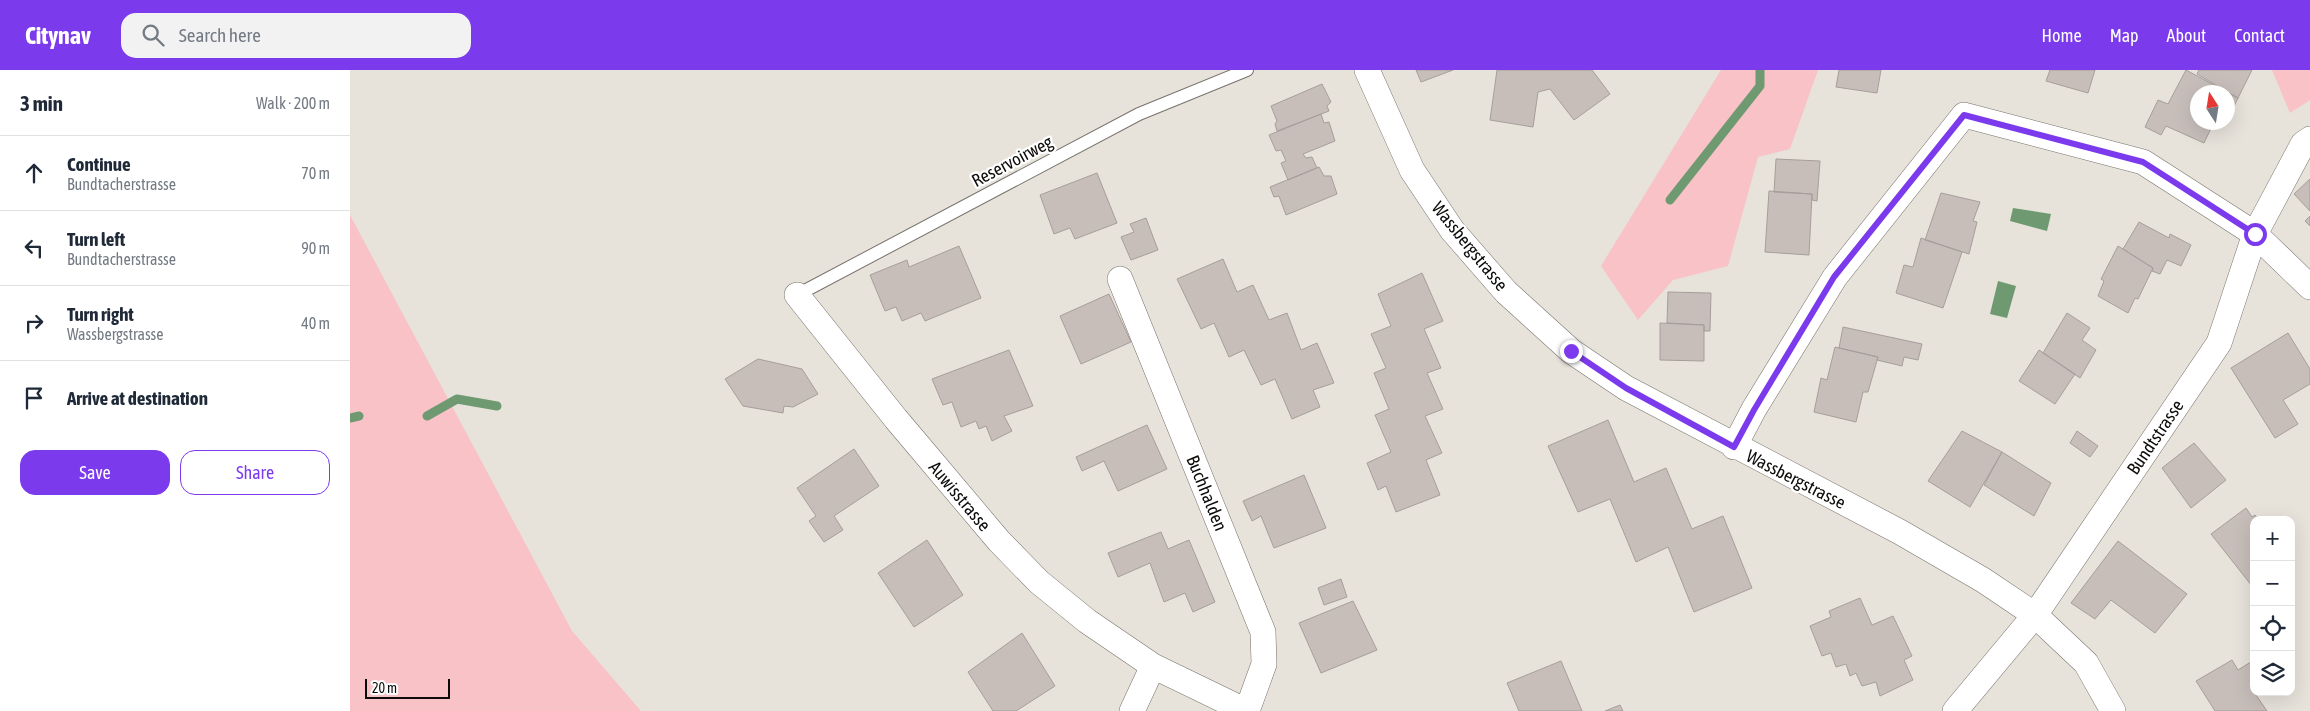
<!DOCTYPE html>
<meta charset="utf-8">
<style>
body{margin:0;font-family:"Asap Condensed",sans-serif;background:#f2f2f3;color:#1f2937}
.controls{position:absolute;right:15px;bottom:15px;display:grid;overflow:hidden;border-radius:10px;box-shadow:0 5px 20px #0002}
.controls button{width:45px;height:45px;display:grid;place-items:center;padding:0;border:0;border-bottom:1px solid #e0e1e3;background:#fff;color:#1f2937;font:25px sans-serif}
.compass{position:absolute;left:1840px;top:15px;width:45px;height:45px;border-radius:50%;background:#fff;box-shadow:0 5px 20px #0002;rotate:348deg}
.scale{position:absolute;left:15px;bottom:12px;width:85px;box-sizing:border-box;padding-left:5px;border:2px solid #0e0c0a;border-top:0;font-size:14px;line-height:18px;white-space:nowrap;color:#0e0c0a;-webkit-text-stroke:4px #fff;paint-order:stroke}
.stop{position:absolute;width:15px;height:15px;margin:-11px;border:4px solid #7c3aed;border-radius:50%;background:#fff}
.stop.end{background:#7c3aed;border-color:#fff;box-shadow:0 1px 5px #0008}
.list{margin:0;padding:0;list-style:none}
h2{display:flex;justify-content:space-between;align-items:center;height:65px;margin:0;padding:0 20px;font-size:21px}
h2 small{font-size:16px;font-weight:400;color:#747a83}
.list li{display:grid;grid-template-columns:32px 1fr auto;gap:15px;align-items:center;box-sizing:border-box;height:75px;padding:0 20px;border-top:1px solid #e0e1e3}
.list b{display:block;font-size:19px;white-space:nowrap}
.list p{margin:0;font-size:16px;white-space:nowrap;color:#747a83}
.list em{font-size:16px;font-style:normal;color:#747a83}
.actions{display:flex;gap:10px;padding:15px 20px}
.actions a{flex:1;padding:11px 0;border:1px solid #7c3aed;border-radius:15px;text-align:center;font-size:18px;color:#7c3aed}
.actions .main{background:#7c3aed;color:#fff}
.icon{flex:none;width:28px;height:28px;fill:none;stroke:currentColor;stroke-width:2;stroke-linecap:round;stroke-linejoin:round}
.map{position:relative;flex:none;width:1960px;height:641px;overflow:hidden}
header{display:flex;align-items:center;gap:30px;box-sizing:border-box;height:70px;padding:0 25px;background:#7c3aed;color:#fff}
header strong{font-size:24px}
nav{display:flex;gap:28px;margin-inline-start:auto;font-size:18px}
.search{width:350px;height:45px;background:#f2f2f3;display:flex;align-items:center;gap:12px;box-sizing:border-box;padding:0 18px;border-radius:15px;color:#747a83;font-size:19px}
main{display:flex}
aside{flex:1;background:#fff}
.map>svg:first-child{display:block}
.green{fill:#f8c2c7}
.water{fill:#6f9a71}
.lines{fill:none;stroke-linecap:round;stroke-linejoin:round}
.stream{stroke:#6f9a71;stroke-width:9}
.building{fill:#c7beba;stroke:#a69e9a}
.lane-casing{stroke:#77736c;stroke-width:14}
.street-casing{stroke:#77736c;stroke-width:26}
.lane{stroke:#fff;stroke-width:12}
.street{stroke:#fff;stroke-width:25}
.route{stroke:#7c3aed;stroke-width:6}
.labels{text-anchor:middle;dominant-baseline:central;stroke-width:4.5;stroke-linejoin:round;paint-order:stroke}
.street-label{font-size:18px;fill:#0e0c0a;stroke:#fff}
</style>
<header>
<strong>Citynav</strong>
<div class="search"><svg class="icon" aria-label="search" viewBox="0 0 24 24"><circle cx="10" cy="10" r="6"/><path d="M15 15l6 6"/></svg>Search here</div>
<nav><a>Home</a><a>Map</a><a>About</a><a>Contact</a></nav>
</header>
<main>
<aside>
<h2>3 min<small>Walk · 200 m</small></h2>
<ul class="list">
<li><svg class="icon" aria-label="ahead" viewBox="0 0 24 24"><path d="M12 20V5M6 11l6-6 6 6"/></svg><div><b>Continue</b><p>Bundtacherstrasse</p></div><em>70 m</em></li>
<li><svg class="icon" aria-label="left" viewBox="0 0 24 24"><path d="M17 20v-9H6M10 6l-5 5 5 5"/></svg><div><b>Turn left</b><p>Bundtacherstrasse</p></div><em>90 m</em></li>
<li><svg class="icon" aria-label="right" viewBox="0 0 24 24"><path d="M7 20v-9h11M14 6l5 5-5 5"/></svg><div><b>Turn right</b><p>Wassbergstrasse</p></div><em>40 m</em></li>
<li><svg class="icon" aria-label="arrive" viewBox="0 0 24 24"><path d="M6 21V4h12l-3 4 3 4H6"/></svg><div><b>Arrive at destination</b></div></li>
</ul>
<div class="actions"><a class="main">Save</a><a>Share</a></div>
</aside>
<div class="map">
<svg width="1960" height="641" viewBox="0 0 1960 641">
<rect width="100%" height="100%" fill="#e7e2da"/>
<path class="green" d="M1371,0H1468L1440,79L1408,87L1378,196L1323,210L1288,250L1251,196Z
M1922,0H1960V30L1940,43Z
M0,145L222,561L291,641H0Z"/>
<path class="water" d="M1663,138L1701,144L1697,161L1660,151Z
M1648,211L1666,216L1657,248L1640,244Z"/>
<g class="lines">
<path class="stream" d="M1320,130L1410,16V0
M77,346L107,329L147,336
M0,348L9,346"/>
</g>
<path class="building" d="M1066,0H1103L1071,12Z
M1147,0H1242L1260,24L1224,50L1200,19L1188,22L1183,57L1140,50Z
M1489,0H1531L1527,23L1486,17Z
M1700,0H1745L1738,23L1696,11Z
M1836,0L1888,28L1878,48V22H1848V52H1864L1854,73L1816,56L1811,65L1795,57L1808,30L1818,34Z
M1849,0H1902L1888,28L1847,4Z
M972,14L981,32L977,36L979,41L927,61L925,54L927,51L921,36Z
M971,44L974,53L979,52L985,71L953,84L956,88L962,87L967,98L938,110L931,93L936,91L931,80L926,81L919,65Z
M1426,89L1470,91L1467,131L1462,130V124L1424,122Z
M969,97L974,106H981L987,124L936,145L929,126L924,127L920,117Z
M747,103L767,153L725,169L720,158L704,164L690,125Z
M1960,109V141L1944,124Z
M1419,121L1462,124L1459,185L1415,182Z
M1591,123L1630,132L1623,151L1627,152L1619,184L1575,170Z
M1960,146V156L1955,151Z
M796,148L808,180L781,190L771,167L784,162L780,154Z
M1789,152L1819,168L1820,164L1841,175L1831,196L1817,190L1810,204L1802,201L1803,198L1773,179Z
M1571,168L1612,182L1593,238L1546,223L1554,195L1563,197Z
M609,176L631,228L575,251L571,243L552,251L546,237L535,241L520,205L557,190L559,197Z
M1768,176L1803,198L1788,229L1785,228L1778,243L1748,226L1754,211L1751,209Z
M873,189L887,222L903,215L919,250L937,243L951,280L967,273L984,313L963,320L970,337L942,349L925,309L911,315L894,280L879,287L864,253L851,259L827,209Z
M1072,203L1093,251L1074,259L1091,298L1077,303L1093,339L1075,346L1092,383L1076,390L1090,425L1046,442L1036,416L1028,420L1017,393L1041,382L1025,345L1039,339L1024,303L1036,298L1021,264L1041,256L1028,224Z
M1318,222L1361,223L1360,261H1354V255L1317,253Z
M759,224L781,272L731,294L710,246Z
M1717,243L1740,258L1732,270L1746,280L1730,308L1693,283Z
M1310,253L1354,255V291L1310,290Z
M1493,257L1572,274L1568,290L1554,287L1552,296L1527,290L1528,287L1489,278Z
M1938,263L1960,299V314L1933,330L1948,354L1925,368L1881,298Z
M1485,277L1528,287L1518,322H1513L1506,352L1464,342L1471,308L1477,310Z
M659,280L683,336L654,346L662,361L642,371L636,356L629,359L626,351L611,357L602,332L593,335L582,309Z
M1689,280L1725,304L1705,334L1669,311Z
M408,289L452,299L468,324L443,337L434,336L433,343L393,336L375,309Z
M1258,350L1284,412L1316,398L1342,459L1373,446L1402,518L1344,542L1318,477L1286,492L1260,429L1228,442L1198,376Z
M797,355L817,399L768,421L754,391L732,401L726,387Z
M1612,361L1652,382L1620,437L1578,411Z
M1727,361L1748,376L1740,387L1720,373Z
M1844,373L1876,410L1841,438L1812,398Z
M504,379L529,416L484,446L493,460L474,472L459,451L466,446L447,418Z
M1652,382L1701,413L1684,446L1634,415Z
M954,405L976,458L924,478L911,446L902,451L893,431Z
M1896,438L1902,447L1905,445L1909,450H1904L1902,516L1861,464Z
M811,462L818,479L839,470L865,532L843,542L835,523L814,532L800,493L768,507L758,483Z
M577,470L613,525L564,557L528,503Z
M1768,471L1837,524L1805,563L1761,530L1745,549L1721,533Z
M991,509L997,527L974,535L968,518Z
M1510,528L1522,555L1543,546L1562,586L1554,590L1563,610L1530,626L1526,612L1512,616L1506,603L1500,606L1496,594L1486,597L1481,583L1472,586L1460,556L1481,547L1479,541Z
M1003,531L1027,580L971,603L949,553Z
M672,563L705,616L666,641H643L618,602Z
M1882,590L1888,600L1904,590V622L1917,641H1865L1846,611Z
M1211,591L1232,641H1169L1157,613Z
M1270,635L1273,641H1255Z"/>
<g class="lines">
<g class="lane-casing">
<path id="lane" d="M447,225L789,44L897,0"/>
</g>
<g class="street-casing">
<path id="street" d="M1017,0L1062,100L1102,160L1156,222L1221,281L1276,318L1550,462L1633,510L1685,545L1736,593L1763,641
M770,209L913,562L914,594L897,641
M447,225L546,349L649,471L689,512L737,551L803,596L896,641
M1384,377L1404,339L1485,207L1614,45L1793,92L1905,164L1960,217
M782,641L803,596
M1605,641L1685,545L1869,273L1905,164L1953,74L1960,69"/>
</g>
<use href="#lane" class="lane"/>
<use href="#street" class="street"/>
</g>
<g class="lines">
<path class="route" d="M1221,281L1276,318L1384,377L1404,340L1484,207L1614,45L1793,92L1905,164"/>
</g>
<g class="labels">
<g class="street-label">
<text transform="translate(662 91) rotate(-28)">Reservoirweg</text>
<text transform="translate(1120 176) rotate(51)">Wassbergstrasse</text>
<text transform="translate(1805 367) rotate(-56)">Bundtstrasse</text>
<text transform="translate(1446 409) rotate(27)">Wassbergstrasse</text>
<text transform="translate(857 423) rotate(68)">Buchhalden</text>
<text transform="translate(610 426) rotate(50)">Auwisstrasse</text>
</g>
</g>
</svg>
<div class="controls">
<button>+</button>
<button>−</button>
<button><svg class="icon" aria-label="locate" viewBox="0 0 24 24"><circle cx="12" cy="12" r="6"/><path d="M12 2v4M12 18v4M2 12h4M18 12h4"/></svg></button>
<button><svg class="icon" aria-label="layers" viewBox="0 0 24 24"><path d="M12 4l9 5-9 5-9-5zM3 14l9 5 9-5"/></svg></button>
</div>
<svg class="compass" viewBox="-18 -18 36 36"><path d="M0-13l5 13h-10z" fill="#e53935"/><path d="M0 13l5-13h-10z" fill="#747a83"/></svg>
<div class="scale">20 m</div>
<div class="stop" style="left:1905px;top:164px"></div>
<div class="stop end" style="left:1221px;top:281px"></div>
</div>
</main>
